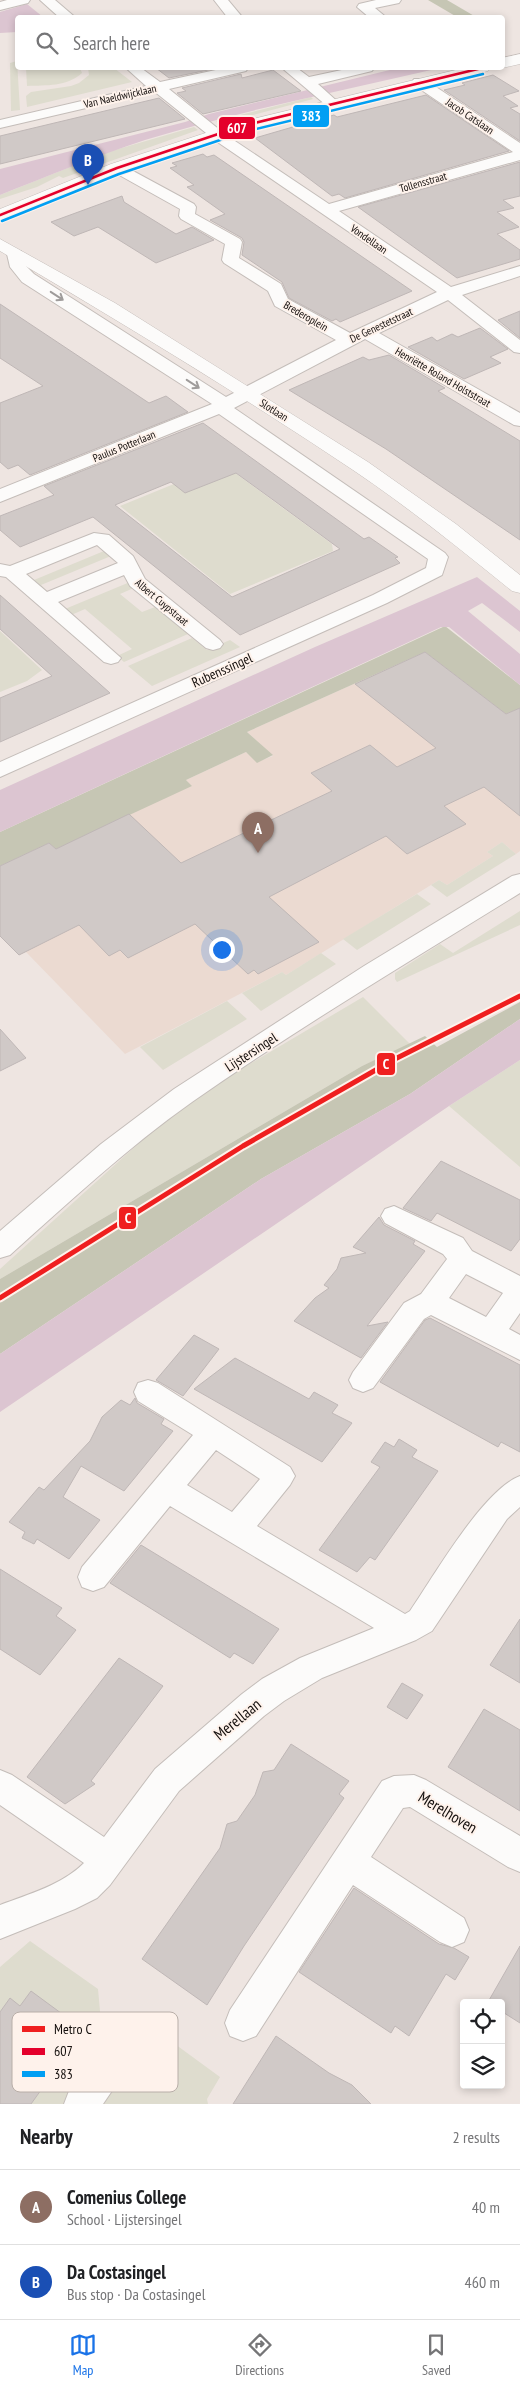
<!DOCTYPE html>
<meta charset="utf-8">
<style>
body{margin:0;font-family:"PT Sans Narrow",sans-serif;background:#f6f6f6;color:#202124}
.controls{position:absolute;right:15px;bottom:15px;display:grid;overflow:hidden;border-radius:5px;box-shadow:0 2px 8px #0003}
.controls button{width:45px;height:45px;display:grid;place-items:center;padding:0;border:0;border-bottom:1px solid #e0e0e0;background:#fff;color:#202124;font:25px sans-serif}
.you{position:absolute;left:221px;top:949px;width:18px;height:18px;margin:-12px;border:4px solid #fff;border-radius:50%;background:#1a73e8;box-shadow:0 0 0 8px #1a73e833}
.badge{display:grid;place-items:center;width:32px;height:32px;border-radius:50%;background:#1a73e8;color:#fff;font-size:16px;font-weight:700}
.pin{position:absolute;translate:-50% -41px;filter:drop-shadow(0 1px 2px #0008)}
.pin::after{content:'';position:absolute;top:26px;width:18px;height:15px;background:inherit;clip-path:polygon(0 0,100% 0,50% 100%)}
.list{margin:0;padding:0;list-style:none}
h2{display:flex;justify-content:space-between;align-items:center;height:65px;margin:0;padding:0 20px;font-size:21px}
h2 small{font-size:16px;font-weight:400;color:#757577}
.list li{display:grid;grid-template-columns:32px 1fr auto;gap:15px;align-items:center;box-sizing:border-box;height:75px;padding:0 20px;border-top:1px solid #e0e0e0}
.list b{display:block;font-size:19px;white-space:nowrap}
.list p{margin:0;font-size:16px;white-space:nowrap;color:#757577}
.list em{font-size:16px;font-style:normal;color:#757577}
.icon{flex:none;width:28px;height:28px;fill:none;stroke:currentColor;stroke-width:2;stroke-linecap:round;stroke-linejoin:round}
.map{position:relative;flex:none;width:520px;height:2104px;overflow:hidden}
.search{position:absolute;background:#fff;box-shadow:0 2px 8px #0003;left:15px;right:15px;top:15px;height:55px;display:flex;align-items:center;gap:12px;box-sizing:border-box;padding:0 18px;border-radius:5px;color:#757577;font-size:19px}
.sheet{height:215px;background:#fff}
nav{display:flex;justify-content:space-around;align-items:center;box-sizing:border-box;height:70px;border-top:1px solid #e0e0e0;background:#fff;font-size:14px;color:#757577}
nav a{display:grid;justify-items:center;gap:2px}
nav .on{color:#1a73e8}
.map>svg:first-child{display:block}
.built{fill:#ebdad1}
.green{fill:#dedcce}
.forest{fill:#c6c6b4}
.water{fill:#dcc5d1}
.building{fill:#d0c9c7;stroke:#bfb7b6;fill-rule:evenodd}
.lines{fill:none;stroke-linecap:round;stroke-linejoin:round}
.minor-casing{stroke:#c4bdb9;stroke-width:2}
.tertiary-casing{stroke:#c4bdb9;stroke-width:1}
.minor{fill:#fcfbfa;fill-rule:evenodd}
.tertiary{fill:#fcfbfa;fill-rule:evenodd}
.bus-1-casing{stroke:#fef2eb;stroke-width:5}
.bus-2-casing{stroke:#fef2eb;stroke-width:5}
.bus-1{stroke:#e4002b;stroke-width:2.5}
.bus-2{stroke:#019ff3;stroke-width:2.5}
.metro-1-casing{stroke:#fef2eb;stroke-width:9}
.metro-1{stroke:#ef1f1f;stroke-width:5}
.oneway{stroke:#9f9c9b}
.labels{text-anchor:middle;dominant-baseline:central;stroke-width:4;stroke-linejoin:round;paint-order:stroke}
.far-street-label{font-size:11px;fill:#130e0c;stroke:#fef2eb}
.street-label{font-size:14px;fill:#130e0c;stroke:#fef2eb}
.near-street-label{font-size:16px;fill:#130e0c;stroke:#fef2eb}
.key{fill:#fef2eb;stroke:#b8aea8;stroke-width:1}
.key-label{font-size:14px;fill:#130e0c}
.line-badge{stroke:#fef2eb;stroke-width:2}
.badge-label{font-size:14px;text-anchor:middle;font-weight:bold;fill:#fff}
</style>
<div class="map">
<svg width="520" height="2104" viewBox="0 0 520 2104">
<rect width="100%" height="100%" fill="#eee5e1"/>
<path class="built" d="M425,652L506,714L518,709L520,710V851L516,854L502,842L487,852L493,856L447,885L439,880L286,975L282,972L125,1054L26,952L19,955L0,936V866L49,843L129,814L191,786L186,780L246,752L257,762L273,756L247,732Z"/>
<path class="green" d="M17,61L20,110L11,111L10,63Z
M26,68H80L82,73C67,87 46,85 27,86Z
M88,68H114L132,82L27,107L26,96L31,92L71,86L79,83L89,75Z
M311,97L313,99L219,124L216,121Z
M194,127L198,130L63,178L59,176L37,187L0,199V195L108,152Z
M223,464L332,544L333,551L230,594L120,506Z
M104,551L111,556L41,585L49,593L46,594L23,574L26,573L34,580Z
M130,582L136,587L120,594L142,612L155,607L188,634L124,662L117,656L132,649L85,609L69,616L65,609Z
M0,631L42,670L27,681L0,692Z
M192,638L207,650L230,640L240,647L152,686L128,666Z
M502,842L516,854L447,897L431,885L439,880L447,885L493,856L487,852Z
M417,894L431,904L357,950L343,939Z
M520,911V925L397,982L395,979V973L440,944L453,953Z
M321,953L336,964L261,1011L242,993L282,972L286,975Z
M363,997L410,1044L362,1066L0,1279V1269L182,1104Z
M227,1001L247,1019L163,1070L140,1047Z
M520,1060V1167L449,1106Z
M30,1941L98,1989L103,2044L67,2104H24L40,2091L54,2071L31,1991L20,2006L10,1999L0,2012V1967Z
M153,2028L220,2077L207,2099L208,2104H102Z"/>
<path class="forest" d="M428,0H447L476,17H457Z
M445,626L520,685V710L518,709L506,714L425,652L247,732L273,755L257,763L246,752L186,780L192,786L56,849L49,843L0,866V832Z
M520,1002V1019L410,1094L261,1179L0,1354V1279L362,1066L425,1036L437,1047Z"/>
<path class="water" d="M27,4L43,17L18,18L17,32L0,33V12Z
M398,68H440C342,91 242,110 145,140C96,156 48,176 0,195V169L185,122L209,114Z
M477,577L520,611V632L482,603L468,611L520,654V685L449,627H441L0,832V790L315,647Z
M520,1019V1060L449,1106L0,1412V1354L261,1179L410,1094Z"/>
<path class="building" d="M156,68H218L169,78Z
M273,70L301,91L203,114L177,93L186,91L182,88L241,74L242,78Z
M493,75L519,91L503,96L518,106L510,108L520,114V141L444,90L465,85L462,83Z
M426,95L509,151L345,198L339,194L332,196L255,138L334,115L337,117Z
M159,98L185,119L0,164V136Z
M203,154L207,157L214,155L412,291L340,322L336,319L332,321L289,298L282,282L242,255L244,242L242,238L210,220L225,214L187,187L194,185L170,168L177,166L172,163Z
M520,162V196L503,200L514,208L497,212L519,227L497,234L520,250V259L457,278L358,207Z
M122,196L124,202L176,234L192,227L214,240L156,263L98,227L74,236L51,222Z
M0,304L149,403L166,396L188,412L30,475L18,465L8,469L0,462V403L43,386L0,358Z
M520,311V338L498,320Z
M480,328L508,349L490,357L501,363L464,379L408,347L432,337L437,341L452,334L458,337Z
M389,355L445,388L438,391L520,441V540L386,449L289,390L363,357L369,360Z
M203,423L364,539L369,537L398,557L395,558L400,563L240,635L93,517L20,547L0,530V516L54,495L44,486ZM236,473L276,502L340,549L232,597L115,505L171,482L185,493Z
M0,595L110,693L0,742V698L52,676L0,629Z
M425,652L506,714L520,708V816L484,787L444,806L466,824L407,854L386,836L269,897L319,942L258,974L254,970L248,974L195,924L128,958L120,950L109,956L79,925L19,955L0,936V866L49,843L56,849L129,814L181,863L332,791L311,773L370,745L397,767L436,748L355,684Z
M0,1029L26,1058L0,1071Z
M441,1161L520,1200V1239L511,1251L437,1213L431,1221L403,1208Z
M379,1217L384,1225L415,1241L413,1244L425,1251L367,1326L388,1322L361,1358L294,1321L315,1298L329,1288L324,1285L337,1269L341,1258L366,1253L353,1247Z
M430,1318L520,1365V1452L501,1442L498,1447L380,1382L425,1320Z
M194,1335L219,1349L183,1396L156,1380Z
M235,1358L309,1399L314,1392L338,1405L332,1413L352,1423L322,1462L194,1389Z
M135,1398L137,1403L164,1419L161,1424L173,1431L124,1491L81,1466L63,1497L100,1520L69,1559L37,1539L34,1544L22,1538L25,1532L9,1522L39,1487L44,1490L90,1441L102,1417L121,1400L130,1405Z
M399,1439L417,1450L412,1457L438,1471L375,1560L370,1557L357,1572L319,1550L380,1467L371,1462L385,1442L394,1447Z
M141,1545L279,1629L253,1664L234,1653L230,1658L110,1583Z
M0,1569L62,1608L56,1616L76,1630L40,1675L0,1649Z
M520,1619V1683L490,1665Z
M119,1658L163,1686L91,1781L95,1784L65,1804L27,1777Z
M402,1683L423,1695L407,1719L387,1707Z
M484,1709L520,1730V1811L448,1767Z
M291,1744L349,1781L339,1794L344,1798L244,1946L207,2005L142,1959L220,1848L227,1824L237,1821L255,1795L263,1772L274,1770Z
M354,1888L439,1944L454,1948L469,1957L455,1980L446,1974L409,2036L395,2026L391,2033L299,1972Z
M520,1946V2023L501,2011V2003L488,2002Z
M31,1991L84,2030L31,2104H0V2012L10,1998L20,2006Z
M276,2036L329,2073L352,2085L371,2104H233Z"/>
<g class="lines">
<g class="minor-casing">
<path id="minor" d="M7,0H30L28,3L0,10V2Z
M40,0H55L76,18H60Z
M214,0H228L243,18H228Z
M376,0H401L399,3L375,8L387,18H370L357,7L359,4Z
M126,68H141L160,82L225,68H248L246,71L169,89L226,135L329,204L513,152L414,85L412,82L414,79H424L520,143V160L339,211L451,287L520,266V276L462,295L520,340V353L514,352L448,300L379,333L520,413V426L514,425L365,339L234,408L445,553L448,557L442,575L387,603L0,777V762L373,595L426,568L428,559L219,414L0,502V489L212,404L22,282L10,267L7,254L9,251H21L26,266L34,274L226,397L336,340L275,306L268,291L224,263L222,260L225,244L181,219L179,216L180,209L112,171L109,168L112,165H122L194,204L196,207L195,214L240,239L242,242L239,258L281,284L288,299L350,333L437,292L216,141L155,92L0,128V120L146,86Z
M282,68H297L309,77L351,68H374L372,71L318,84L339,103L332,107L327,106Z
M94,533L109,535L133,556L145,579L220,640L223,644L220,648L213,650L206,648L130,586L124,575L58,602L121,658L118,662L111,664L104,662L6,577L0,576V564L10,566ZM97,545L118,563L47,592L26,574Z
M520,874V893C410,961 298,1028 192,1102C127,1148 69,1202 10,1255L0,1258V1231L101,1144L174,1089L364,966L512,876Z
M394,1206L463,1238L472,1251L520,1276V1313L509,1329L520,1335V1360L431,1315L424,1319L373,1388L363,1392L353,1388L349,1380L353,1372L404,1303L421,1294L447,1259L443,1254L385,1223L381,1216L385,1209ZM466,1274L503,1293L486,1317L449,1298Z
M148,1380L158,1383L290,1467L295,1476L290,1485L257,1526L405,1614L410,1611C434,1576 483,1490 520,1476V1507L507,1519L432,1631L416,1640L322,1678L284,1701L264,1716L179,1791L110,1885L97,1898L75,1909L0,1939V1905C29,1894 62,1885 84,1863L0,1805V1770L12,1775L104,1837L155,1769L242,1694L262,1679L300,1658L374,1628L170,1506L104,1587L93,1591L82,1587L78,1577L82,1567L193,1435L138,1401L134,1392L138,1383ZM216,1450L260,1479L232,1512L187,1485Z
M414,1775L426,1780L520,1836V1872L508,1867L410,1807L403,1808L371,1857L464,1918L469,1930L464,1942L452,1947L440,1942L353,1885L256,2036L243,2041L230,2036L225,2023L230,2010L382,1781L394,1776Z
M122,2026L135,2031L140,2044L135,2057L103,2104H64L69,2091L109,2031Z"/>
</g>
<g class="tertiary-casing">
<path id="tertiary" d="M520,54V64L502,68H501L502,58Z
M464,68H490L488,71L247,130L123,172L0,220V209L111,164L236,123Z
M0,239L115,303L368,462L456,524L520,575V593L512,591C460,549 408,507 353,470C238,393 119,321 0,251Z"/>
</g>
<use href="#minor" class="minor"/>
<use href="#tertiary" class="tertiary"/>
<g class="bus-1-casing">
<path id="bus-1" d="M0,215L117,168L242,126L482,68"/>
</g>
<g class="bus-2-casing">
<path id="bus-2" d="M2,221L119,174L244,132L483,74"/>
</g>
<use href="#bus-1" class="bus-1"/>
<use href="#bus-2" class="bus-2"/>
<g class="metro-1-casing">
<path id="metro-1" d="M0,1298L243,1146L395,1059L520,996"/>
</g>
<use href="#metro-1" class="metro-1"/>
</g>
<defs><path id="oneway-shaft" d="M-6 0H5M1.5-3L5.5 0L1.5 3" fill="none" stroke-width="1.6" stroke-linecap="round" stroke-linejoin="round" transform="scale(1.25)"/></defs>
<g class="oneway">
<use href="#oneway-shaft" transform="translate(57 296) rotate(33)"/>
<use href="#oneway-shaft" transform="translate(193 384) rotate(33)"/>
</g>
<g class="labels">
<g class="far-street-label">
<text transform="translate(120 96) rotate(-13)">Van Naeldwijcklaan</text>
<text transform="translate(470 116) rotate(34)">Jacob Catslaan</text>
<text transform="translate(423 182) rotate(-16)">Tollensstraat</text>
<text transform="translate(369 239) rotate(35)">Vondellaan</text>
<text transform="translate(306 316) rotate(30)">Brederoplein</text>
<text transform="translate(381 325) rotate(-25)">De Genestetstraat</text>
<text transform="translate(443 377) rotate(30)">Henriëtte Roland Holststraat</text>
<text transform="translate(274 410) rotate(32)">Slotlaan</text>
<text transform="translate(124 446) rotate(-22)">Paulus Potterlaan</text>
<text transform="translate(162 602) rotate(40)">Albert Cuypstraat</text>
</g>
<g class="street-label">
<text transform="translate(222 670) rotate(-24)">Rubenssingel</text>
<text transform="translate(251 1052) rotate(-33)">Lijstersingel</text>
</g>
<g class="near-street-label">
<text transform="translate(237 1719) rotate(-39)">Merellaan</text>
<text transform="translate(448 1812) rotate(31)">Merelhoven</text>
</g>
</g>
<rect x="12" y="2012" width="166" height="80" rx="8" class="key"/>
<rect x="22" y="2026" width="23" height="6" fill="#ef1f1f"/>
<rect x="22" y="2048" width="23" height="7" fill="#e4002b"/>
<rect x="22" y="2071" width="23" height="6" fill="#019ff3"/>
<g class="key-label">
<text x="54" y="2034">Metro C</text>
<text x="54" y="2056">607</text>
<text x="54" y="2079">383</text>
</g>
<g class="line-badge">
<rect x="292" y="104" width="38" height="24" rx="5" fill="#019ff3"/>
<rect x="218" y="116" width="38" height="24" rx="5" fill="#e4002b"/>
<rect x="376" y="1052" width="20" height="24" rx="5" fill="#ef1f1f"/>
<rect x="118" y="1206" width="19" height="24" rx="5" fill="#ef1f1f"/>
</g>
<g class="badge-label">
<text x="311" y="121">383</text>
<text x="237" y="133">607</text>
<text x="386" y="1069">C</text>
<text x="128" y="1223">C</text>
</g>
</svg>
<div class="controls">
<button><svg class="icon" aria-label="locate" viewBox="0 0 24 24"><circle cx="12" cy="12" r="6"/><path d="M12 2v4M12 18v4M2 12h4M18 12h4"/></svg></button>
<button><svg class="icon" aria-label="layers" viewBox="0 0 24 24"><path d="M12 4l9 5-9 5-9-5zM3 14l9 5 9-5"/></svg></button>
</div>
<div class="you"></div>
<div class="pin badge" style="left:258px;top:853px;background:#8d6e63">A</div>
<div class="pin badge" style="left:88px;top:185px;background:#1a4fb4">B</div>
<div class="search"><svg class="icon" aria-label="search" viewBox="0 0 24 24"><circle cx="10" cy="10" r="6"/><path d="M15 15l6 6"/></svg>Search here</div>
</div>
<section class="sheet">
<h2>Nearby<small>2 results</small></h2>
<ul class="list">
<li><span class="badge" style="background:#8d6e63">A</span><div><b>Comenius College</b><p>School · Lijstersingel</p></div><em>40 m</em></li>
<li><span class="badge" style="background:#1a4fb4">B</span><div><b>Da Costasingel</b><p>Bus stop · Da Costasingel</p></div><em>460 m</em></li>
</ul>
</section>
<nav>
<a class="on"><svg class="icon" aria-label="map" viewBox="0 0 24 24"><path d="M3 6l6-2 6 2 6-2v14l-6 2-6-2-6 2zM9 4v14M15 6v14"/></svg>Map</a>
<a><svg class="icon" aria-label="directions" viewBox="0 0 24 24"><path d="M12 3l9 9-9 9-9-9zM9 14v-3h6M13 9l2 2-2 2"/></svg>Directions</a>
<a><svg class="icon" aria-label="saved" viewBox="0 0 24 24"><path d="M7 4h10v16l-5-4-5 4z"/></svg>Saved</a>
</nav>
